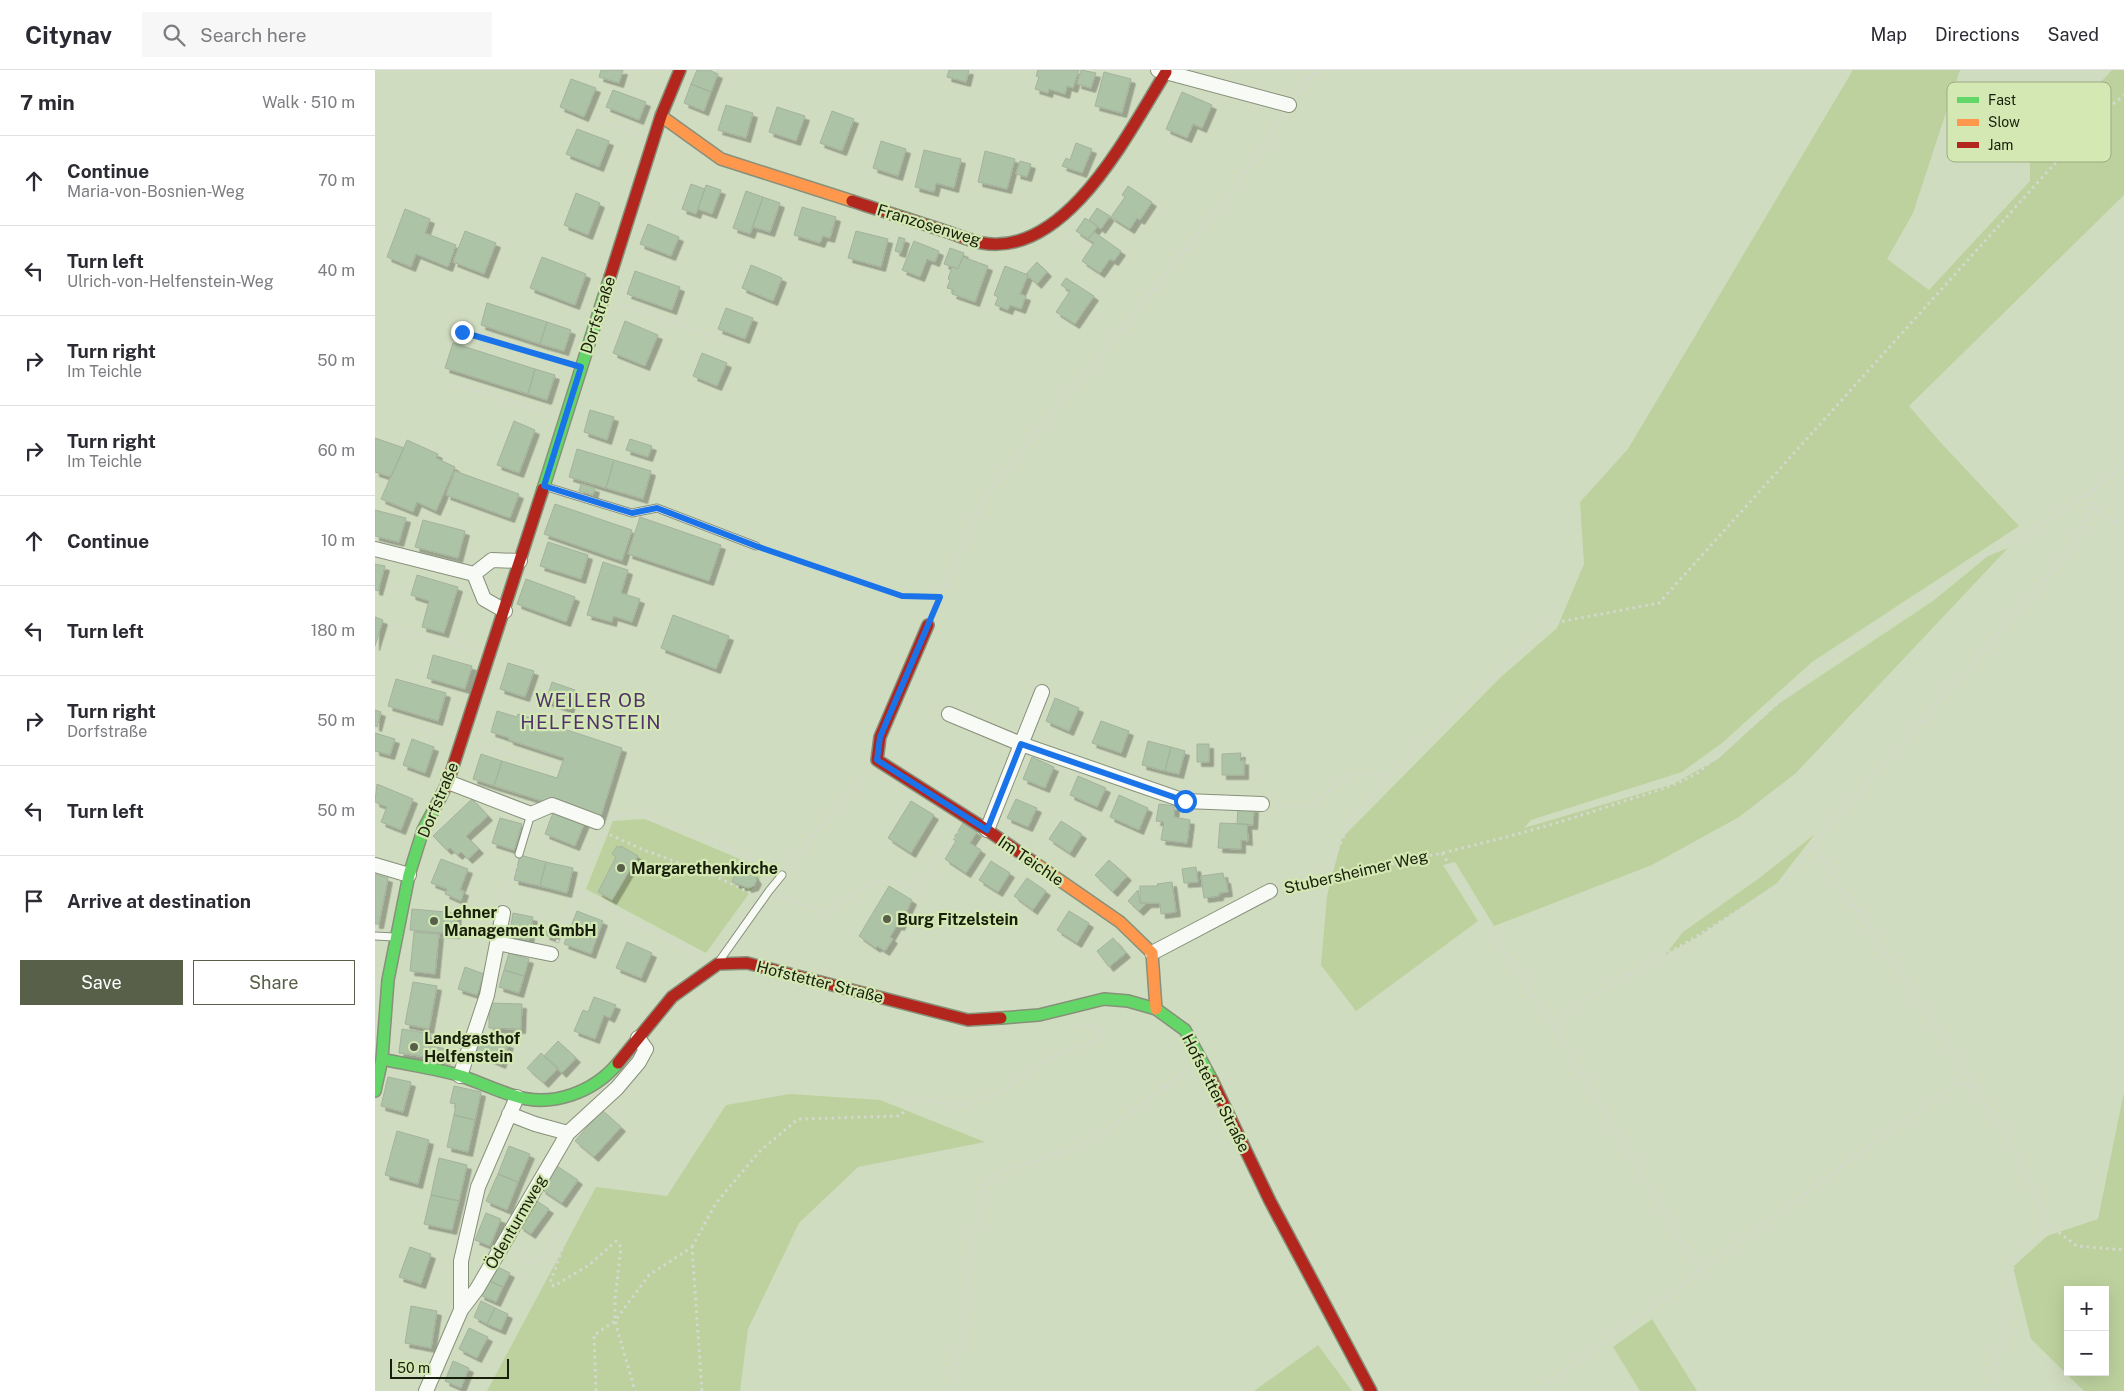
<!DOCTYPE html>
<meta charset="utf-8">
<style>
body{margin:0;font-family:"Public Sans",sans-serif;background:#f7f7f7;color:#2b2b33}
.controls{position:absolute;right:15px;bottom:15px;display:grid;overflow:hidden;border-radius:0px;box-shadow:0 5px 20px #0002}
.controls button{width:45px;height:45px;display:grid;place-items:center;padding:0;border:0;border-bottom:1px solid #e1e1e2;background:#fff;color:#2b2b33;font:25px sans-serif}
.scale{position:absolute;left:15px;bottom:12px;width:119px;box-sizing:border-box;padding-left:5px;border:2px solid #171e0a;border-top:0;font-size:14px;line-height:18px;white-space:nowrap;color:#171e0a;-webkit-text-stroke:4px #d3e8b3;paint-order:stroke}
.stop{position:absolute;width:15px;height:15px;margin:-11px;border:4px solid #1a73e8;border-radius:50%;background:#fff}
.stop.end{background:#1a73e8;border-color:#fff;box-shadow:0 1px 5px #0008}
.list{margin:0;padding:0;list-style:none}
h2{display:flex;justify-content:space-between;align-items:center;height:65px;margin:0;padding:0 20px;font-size:21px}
h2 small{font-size:16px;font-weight:400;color:#7c7c81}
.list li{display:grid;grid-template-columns:32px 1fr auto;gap:15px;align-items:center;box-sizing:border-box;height:90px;padding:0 20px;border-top:1px solid #e1e1e2}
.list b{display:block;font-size:19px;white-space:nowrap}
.list p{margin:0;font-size:16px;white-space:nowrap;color:#7c7c81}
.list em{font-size:16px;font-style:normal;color:#7c7c81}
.actions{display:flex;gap:10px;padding:15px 20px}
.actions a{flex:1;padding:11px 0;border:1px solid #586049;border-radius:0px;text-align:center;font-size:18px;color:#586049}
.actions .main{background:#586049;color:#fff}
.icon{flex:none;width:28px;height:28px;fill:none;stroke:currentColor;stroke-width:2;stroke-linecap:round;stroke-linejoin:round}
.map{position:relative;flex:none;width:1749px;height:1321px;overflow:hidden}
header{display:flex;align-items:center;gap:30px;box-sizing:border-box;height:70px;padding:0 25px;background:#fff;border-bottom:1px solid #e1e1e2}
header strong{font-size:24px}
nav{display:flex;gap:28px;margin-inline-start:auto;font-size:18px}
.search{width:350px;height:45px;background:#f7f7f7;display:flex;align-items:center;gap:12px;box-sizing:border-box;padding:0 18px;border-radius:0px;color:#7c7c81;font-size:19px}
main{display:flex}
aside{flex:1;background:#fff}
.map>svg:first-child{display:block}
.green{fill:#bdd19e;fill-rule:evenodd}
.building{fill:#adc3a6;stroke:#a4b29d;filter:url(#shadow)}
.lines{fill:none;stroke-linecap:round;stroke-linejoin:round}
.lane-casing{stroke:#87907a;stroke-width:9}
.street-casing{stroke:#87907a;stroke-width:16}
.fast-casing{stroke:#87907a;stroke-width:14}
.slow-casing{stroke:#87907a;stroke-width:14}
.jam-casing{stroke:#87907a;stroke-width:14}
.path{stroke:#d4d8ce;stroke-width:3;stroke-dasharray:2.5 4;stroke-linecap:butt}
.lane{stroke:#f8faf5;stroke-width:7}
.street{stroke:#f8faf5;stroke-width:14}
.fast{stroke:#63d668;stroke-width:11}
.slow{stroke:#ff974d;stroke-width:11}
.jam{stroke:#b3261e;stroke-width:11}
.route{stroke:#1a73e8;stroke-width:6}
.poi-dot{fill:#586049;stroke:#d3e8b3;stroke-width:2}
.labels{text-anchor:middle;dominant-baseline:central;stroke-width:4.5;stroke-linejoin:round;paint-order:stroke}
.street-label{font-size:16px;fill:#171e0a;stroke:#d3e8b3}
.poi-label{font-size:16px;font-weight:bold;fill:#171e0a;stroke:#d3e8b3;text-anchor:start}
.quarter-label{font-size:19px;letter-spacing:1px;fill:#4f326c;stroke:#d3e8b3}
.key{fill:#d3e8b3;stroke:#9bab80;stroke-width:1}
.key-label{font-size:14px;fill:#171e0a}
</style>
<header>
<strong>Citynav</strong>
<div class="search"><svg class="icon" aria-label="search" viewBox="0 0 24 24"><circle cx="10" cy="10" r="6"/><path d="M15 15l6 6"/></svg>Search here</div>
<nav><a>Map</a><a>Directions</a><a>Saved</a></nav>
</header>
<main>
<aside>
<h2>7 min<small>Walk · 510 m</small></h2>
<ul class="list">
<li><svg class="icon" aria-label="ahead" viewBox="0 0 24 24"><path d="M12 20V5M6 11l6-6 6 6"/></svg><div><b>Continue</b><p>Maria-von-Bosnien-Weg</p></div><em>70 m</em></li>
<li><svg class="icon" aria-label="left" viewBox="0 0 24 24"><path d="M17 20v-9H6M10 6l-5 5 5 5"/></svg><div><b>Turn left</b><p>Ulrich-von-Helfenstein-Weg</p></div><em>40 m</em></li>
<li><svg class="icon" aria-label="right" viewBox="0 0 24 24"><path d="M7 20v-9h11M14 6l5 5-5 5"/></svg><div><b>Turn right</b><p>Im Teichle</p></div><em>50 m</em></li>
<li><svg class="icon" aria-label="right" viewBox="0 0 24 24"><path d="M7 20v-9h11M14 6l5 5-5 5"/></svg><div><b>Turn right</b><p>Im Teichle</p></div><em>60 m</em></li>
<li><svg class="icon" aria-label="ahead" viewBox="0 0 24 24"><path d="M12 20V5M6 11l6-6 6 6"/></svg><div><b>Continue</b></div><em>10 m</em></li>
<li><svg class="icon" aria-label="left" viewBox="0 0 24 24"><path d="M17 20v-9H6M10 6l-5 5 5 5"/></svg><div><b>Turn left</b></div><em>180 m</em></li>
<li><svg class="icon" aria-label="right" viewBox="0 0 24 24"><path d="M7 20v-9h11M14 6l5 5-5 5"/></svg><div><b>Turn right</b><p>Dorfstraße</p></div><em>50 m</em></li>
<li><svg class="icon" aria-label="left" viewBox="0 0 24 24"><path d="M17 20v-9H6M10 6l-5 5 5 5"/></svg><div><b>Turn left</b></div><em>50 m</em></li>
<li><svg class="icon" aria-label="arrive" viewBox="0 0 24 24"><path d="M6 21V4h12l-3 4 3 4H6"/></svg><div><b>Arrive at destination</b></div></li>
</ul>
<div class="actions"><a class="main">Save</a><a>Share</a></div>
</aside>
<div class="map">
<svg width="1749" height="1321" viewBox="0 0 1749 1321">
<defs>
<filter id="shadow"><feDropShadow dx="4.5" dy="4.5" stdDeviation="0" flood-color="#0004"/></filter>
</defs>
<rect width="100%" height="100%" fill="#d0dcbf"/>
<path class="green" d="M1478,0H1585L1538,143L1512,189L1554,220L1655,111V88L1737,0H1749V125L1534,336L1567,374L1644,456L1437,592L1347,673L1307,702L1156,750L1149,758L1298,714L1343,689L1402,635L1558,531L1613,486L1633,478L1421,703L1364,747L1277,795L1119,856L1080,792L1068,795L1103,851L981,941L946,895L952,826L967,768L1126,607L1182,558L1209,494L1205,432L1253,379Z
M270,749L391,800L331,883L211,819L238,751Z
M1440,764L1402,813L1323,867L1290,885L1308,862L1383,809Z
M1749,1022V1321H1709L1656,1269L1638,1197L1672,1166L1723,1149ZM1693,1220H1730V1302H1693Z
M415,1024L505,1030L610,1072L483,1097L424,1153L373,1259L365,1321H112L221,1117L292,1126L351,1035Z
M1277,1249L1322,1321H1265L1238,1277Z
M943,1275L977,1321H879Z"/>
<path class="building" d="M226,0H248L244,13L224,7Z
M322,0H334L343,4L336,22L316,14Z
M574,0H594L591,12L572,7Z
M663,0H704L698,18L692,16L690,24L674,19L673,23L660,19L664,7L661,6Z
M706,0L721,3L716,18L702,14Z
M729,2L756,9L747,43L720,36Z
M196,9L221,18L209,47L185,37Z
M316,14L336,22L329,41L309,33Z
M238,20L271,32L264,50L231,37Z
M807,22L837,35L827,58L818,54L812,68L791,59Z
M351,35L378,43L371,68L343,60Z
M402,37L430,46L421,71L394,62Z
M457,41L479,49L467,81L445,73Z
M202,59L234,71L224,97L191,84Z
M506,71L531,79L523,106L498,98Z
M701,73L717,79L707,103L687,96L691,88L695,90Z
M549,80L586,89L579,118L561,113L559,122L540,117Z
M610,81L640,89L632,119L603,112Z
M645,91L656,94L652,107L641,104Z
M316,114L330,119L321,144L307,139Z
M331,115L346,120L337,144L323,139Z
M753,116L777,132L765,150L762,148L755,159L736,147L750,127L747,125Z
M371,121L388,127L375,164L358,158Z
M201,123L225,133L213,165L189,155Z
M388,127L405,133L395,162L378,157Z
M427,137L461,147L455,168L448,166L445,173L419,165Z
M722,138L735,146L726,159L714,150Z
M30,139L55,149L50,163L81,175L73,197L41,184L36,197L12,187Z
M710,148L723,156L713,169L701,161Z
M273,154L304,167L296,186L265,174Z
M90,161L121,173L109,204L78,192Z
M481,161L513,169L506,197L473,188Z
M719,162L746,181L739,191L735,189L725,203L707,191L719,173L713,169Z
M524,167L530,169L526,183L520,181Z
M539,171L564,181L560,192L552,189L545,207L527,200Z
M575,178L589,183L583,199L569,194Z
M167,187L211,204L200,235L155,218Z
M588,187L613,196L600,232L577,224L579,220L572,218L575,210L573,209L577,197L583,199Z
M662,192L672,202L662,214L651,204Z
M376,195L407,208L398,231L367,218Z
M630,196L653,205L645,224L651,226L646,239L635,235L633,240L620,235L623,227L619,225Z
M260,201L305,217L297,240L252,224Z
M691,208L719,226L700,254L681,242L695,221L686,215Z
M112,233L172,252L165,274L106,255Z
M351,238L378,248L370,269L343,259Z
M250,251L283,265L270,296L238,283Z
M172,252L196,260L189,281L165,274Z
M78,273L160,299L153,324L70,298Z
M327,283L352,293L342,316L318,306Z
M160,299L180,305L172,330L153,324Z
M215,340L239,347L232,370L209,362Z
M139,351L160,360L144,403L122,395Z
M0,368L29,378L16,407L0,402Z
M255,369L277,376L273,387L251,380Z
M32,370L63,384L61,388L80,397L61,441L42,432L38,442L6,429Z
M202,379L239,390L231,418L194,407Z
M239,390L276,401L268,429L231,418Z
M80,401L144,424L135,448L71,425Z
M206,414L220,418L218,425L204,421Z
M180,434L257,460L247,491L169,464Z
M0,440L31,448L24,472L0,466Z
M265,447L346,475L334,511L253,484Z
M48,450L90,461L83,488L40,477Z
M173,472L213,485L206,509L165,496Z
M228,492L253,500L246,523L265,529L257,552L238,546L237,552L212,545Z
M0,494L10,496L3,521L0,520Z
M42,505L83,517L69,563L47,557L54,531L36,525Z
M151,509L200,527L191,552L142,534Z
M298,545L354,566L341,599L286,578Z
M0,547L8,550L0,576Z
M58,585L97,596L90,619L52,608Z
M133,593L159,601L150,627L125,619Z
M21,609L71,623L63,651L13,636Z
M177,612L200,620L194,639L171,631Z
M680,628L704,638L694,661L671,651Z
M0,640L6,642L2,657L0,656Z
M122,641L142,647L143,644L247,678L225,749L119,716L127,691L182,708L189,688L134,670V668L116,662Z
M726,651L754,661L746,683L717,673Z
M0,663L20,669L15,685L0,681Z
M37,669L59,677L50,703L28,695Z
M773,671L796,677L790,701L767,695Z
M822,674H834V692H822Z
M796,677L810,681L804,704L790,701Z
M866,683L865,691L869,690V705H847V684Z
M106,684L127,691L119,716L98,709Z
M657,687L679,697L670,718L648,709Z
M703,706L731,718L722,737L695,725Z
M2,714L38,729L26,760L6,752L12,737L0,732Z
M744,725L773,738L764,760L735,747Z
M97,729L113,746L91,766L104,779L93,789L86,782L83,785L75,778L72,780L58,766Z
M641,729L662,738L653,757L632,748Z
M536,731L559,745L536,783L513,768Z
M784,734L800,736L799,747L815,750L812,773L786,770L789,752L781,751Z
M863,737L879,738L878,755L862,754Z
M179,740L210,752L200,776L170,764Z
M125,748L147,754L139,780L117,773Z
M686,751L707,764L695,783L674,769Z
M588,753L602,762L595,773L606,780L591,803L570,789L581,771L578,769Z
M845,753L872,754L873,771L866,770V779L843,778Z
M242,776L245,778L246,776L263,786L237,830L223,822L241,787L237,784Z
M145,785L171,792L165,816L139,810Z
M66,789L93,799L85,820L89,821L86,831L70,824L72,819L56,813Z
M734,790L752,806L738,822L720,805Z
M616,791L635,803L623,822L604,810Z
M171,792L198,798L192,823L165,816Z
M821,797L823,812L809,813L807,799Z
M362,798L378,804L382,810L379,816L373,818L357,812Z
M848,803L849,809H851L853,822L844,823V826L829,828L826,806Z
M0,804L13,808L4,854H0Z
M652,808L671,821L658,840L639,826Z
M797,812L801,842L786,844L785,833H765V816H783L782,814Z
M514,816L537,830L525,856L522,855L515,867L518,869L510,881L502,876L501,878L484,866Z
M763,820L765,833H772L764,841L753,831Z
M37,839L82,843L80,864L35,860Z
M202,841L228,851L216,884L189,874Z
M694,841L714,853L702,873L682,860Z
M138,843L158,847L154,870L134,866Z
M174,855L182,858L179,868L170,865Z
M39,862L64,864L60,904L35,901Z
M738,868L751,883L734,897L722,881Z
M252,872L277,883L266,908L241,898Z
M134,883L154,889L149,906L129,900Z
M90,897L109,904L102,925L83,919Z
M129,900L149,906L144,923L124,917Z
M38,912L62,916L54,959L30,954Z
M219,927L241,935L235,948L229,945L220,969L199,961L208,940L213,942Z
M114,933L147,934L146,959L114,958Z
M27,959L56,964L54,976L73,979L71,990L24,983Z
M108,964L134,974L126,994L100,983Z
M183,971L201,988L187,1003L169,986Z
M166,983L183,998L169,1013L152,998Z
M13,1007L36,1012L28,1042L6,1036Z
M79,1016L106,1022L100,1050L79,1045L81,1034L75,1033Z
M227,1040L246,1057L219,1087L200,1071Z
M79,1045L100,1050L93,1082L72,1077Z
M22,1061L54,1070L43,1114L10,1105Z
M134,1076L155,1084L143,1112L123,1104Z
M64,1088L92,1095L84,1131L56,1125Z
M182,1096L203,1110L187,1133L166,1119Z
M123,1104L143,1112L132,1140L111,1131Z
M56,1125L84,1131L77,1160L49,1154Z
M162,1131L174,1139L156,1164L144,1156Z
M111,1143L126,1149L115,1176L100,1170Z
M35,1177L56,1184L46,1214L24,1207Z
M119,1195L135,1203L128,1217L112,1210Z
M112,1210L128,1217L121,1232L105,1225Z
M106,1231L120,1238L112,1254L99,1247Z
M36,1236L62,1241L56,1278L30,1273Z
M120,1238L133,1244L126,1260L112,1254Z
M94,1258L113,1267L102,1288L84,1279Z
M78,1291L94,1298L86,1318L70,1311Z"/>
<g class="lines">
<g class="lane-casing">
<path id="lane" d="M172,417L257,443L282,438L381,476
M144,784L156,744
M0,866L19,867
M345,890L394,821L407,805"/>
</g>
<g class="street-casing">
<path id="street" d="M783,0L914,35
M0,479L99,504L109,529L130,541
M99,504L117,490L145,491
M574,644L646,674L810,731L887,734
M73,712L156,744L177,735L222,752
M612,760L667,622
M0,795L34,805
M122,873L176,884
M777,883L895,821
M85,1006L112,925L128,843
M134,1044L160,1054L193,1063
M86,1240V1191L103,1117L142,1027
M51,1321L86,1240L102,1219L193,1063L242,1018L264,992L271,979L263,968"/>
</g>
<g class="fast-casing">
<path id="fast" d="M168,419L235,207
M626,948L664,945L729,929L753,931L781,939L810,960L837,1010
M7,989C33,995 60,998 86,1006C104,1012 122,1021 140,1026C177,1038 219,1022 243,993
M0,1021L7,989L13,910L34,805L48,760L65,728"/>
</g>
<g class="slow-casing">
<path id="slow" d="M286,46L346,89L477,131
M657,791L745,852L777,883L781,939"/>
</g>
<g class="jam-casing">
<path id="jam" d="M477,131C507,141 537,150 567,160C580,164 594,171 607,173C692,188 754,61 791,2
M235,207L286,46L305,0
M553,555L505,667L502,690L612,760L657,791
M65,728L73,712L168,419
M243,993L297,927L343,894L372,893L593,950L626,948
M837,1010L895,1131L996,1321"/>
</g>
<path class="path" d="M922,25L941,0
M220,49L264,64
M690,165L708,175
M243,234L338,266
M87,262L191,293
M83,315L176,343
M1715,437L1749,457
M391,479L527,526L565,527
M559,540L609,428L858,121L907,47
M17,556L100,580
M16,649L70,665
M103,674L178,696
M900,735L935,736L976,704H1015
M236,749L240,745H266L316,763L376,788L399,801
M229,762L269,780L335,804L380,825
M227,766L203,822L326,885
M1438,775L1600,1016
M1067,783L1182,963L1324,1201
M413,797L492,702
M948,809L979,746L1016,704L1174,554L1284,533L1718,51L1749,25
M909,818C1021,793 1135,771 1243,733C1271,724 1299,717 1324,702L1458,585L1616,482L1671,451L1721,418L1749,393
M403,825L433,837L454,842L479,823L502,811L526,813L538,819L545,817L582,761
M131,829L142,792
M182,872L203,822
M1182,963L1189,941L1314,871L1404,815L1438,775L1680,499L1709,456L1720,419
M317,1177L341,1133L384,1082L423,1049L525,1046L540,1029L588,1035L621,1023L678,986L720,971L727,964L724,957L708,955L700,956
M141,1178L156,1193L172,1183L184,1162L191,1169L175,1213L179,1216L214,1195L241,1171L246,1177L240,1229V1251L260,1321
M221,1321L219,1265L240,1251L274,1205L317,1177L327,1321
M579,1321L604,1133L612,1111L628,1101L701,1078L726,1066L814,999
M1163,1321L1580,1013L1600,1016L1644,1090L1674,1155L1702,1176L1749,1180
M1618,1321L1639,1192L1674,1155"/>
<use href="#lane" class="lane"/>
<use href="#street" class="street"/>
<use href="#fast" class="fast"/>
<use href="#slow" class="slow"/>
<use href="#jam" class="jam"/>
</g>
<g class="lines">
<path class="route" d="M87,262L206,297L169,416L257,443L282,438L381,476L527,526L565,527L505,667L502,690L612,760L646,674L810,731"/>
</g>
<g class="poi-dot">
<circle cx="246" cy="798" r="5"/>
<circle cx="512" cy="849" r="5"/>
<circle cx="59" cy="851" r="5"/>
<circle cx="39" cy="977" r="5"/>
</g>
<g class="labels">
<g class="street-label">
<text transform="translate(554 155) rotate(17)">Franzosenweg</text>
<text transform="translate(223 245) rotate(-72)">Dorfstraße</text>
<text transform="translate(63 730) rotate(-67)">Dorfstraße</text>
<text transform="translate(656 791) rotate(34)">Im Teichle</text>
<text transform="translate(981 802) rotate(-13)">Stubersheimer Weg</text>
<text transform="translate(445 912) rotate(14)">Hofstetter Straße</text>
<text transform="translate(841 1023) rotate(63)">Hofstetter Straße</text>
<text transform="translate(141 1152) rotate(-60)">Ödenturmweg</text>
</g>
<g class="poi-label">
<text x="256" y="798">Margarethenkirche</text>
<text x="69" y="842">Lehner<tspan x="69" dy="18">Management GmbH</tspan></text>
<text x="522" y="849">Burg Fitzelstein</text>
<text x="49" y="968">Landgasthof<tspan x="49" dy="18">Helfenstein</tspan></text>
</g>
<g class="quarter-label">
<text x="216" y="630">WEILER OB<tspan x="216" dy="22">HELFENSTEIN</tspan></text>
</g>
</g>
<rect x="1572" y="12" width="164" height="80" rx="8" class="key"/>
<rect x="1582" y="27" width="22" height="6" fill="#63d668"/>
<rect x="1582" y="49" width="22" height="7" fill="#ff974d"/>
<rect x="1582" y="72" width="22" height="6" fill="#b3261e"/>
<g class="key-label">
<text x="1613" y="35">Fast</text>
<text x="1613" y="57">Slow</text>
<text x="1613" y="80">Jam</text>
</g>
</svg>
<div class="controls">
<button>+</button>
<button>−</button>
</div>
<div class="scale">50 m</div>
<div class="stop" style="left:810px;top:731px"></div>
<div class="stop end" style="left:87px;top:262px"></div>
</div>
</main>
